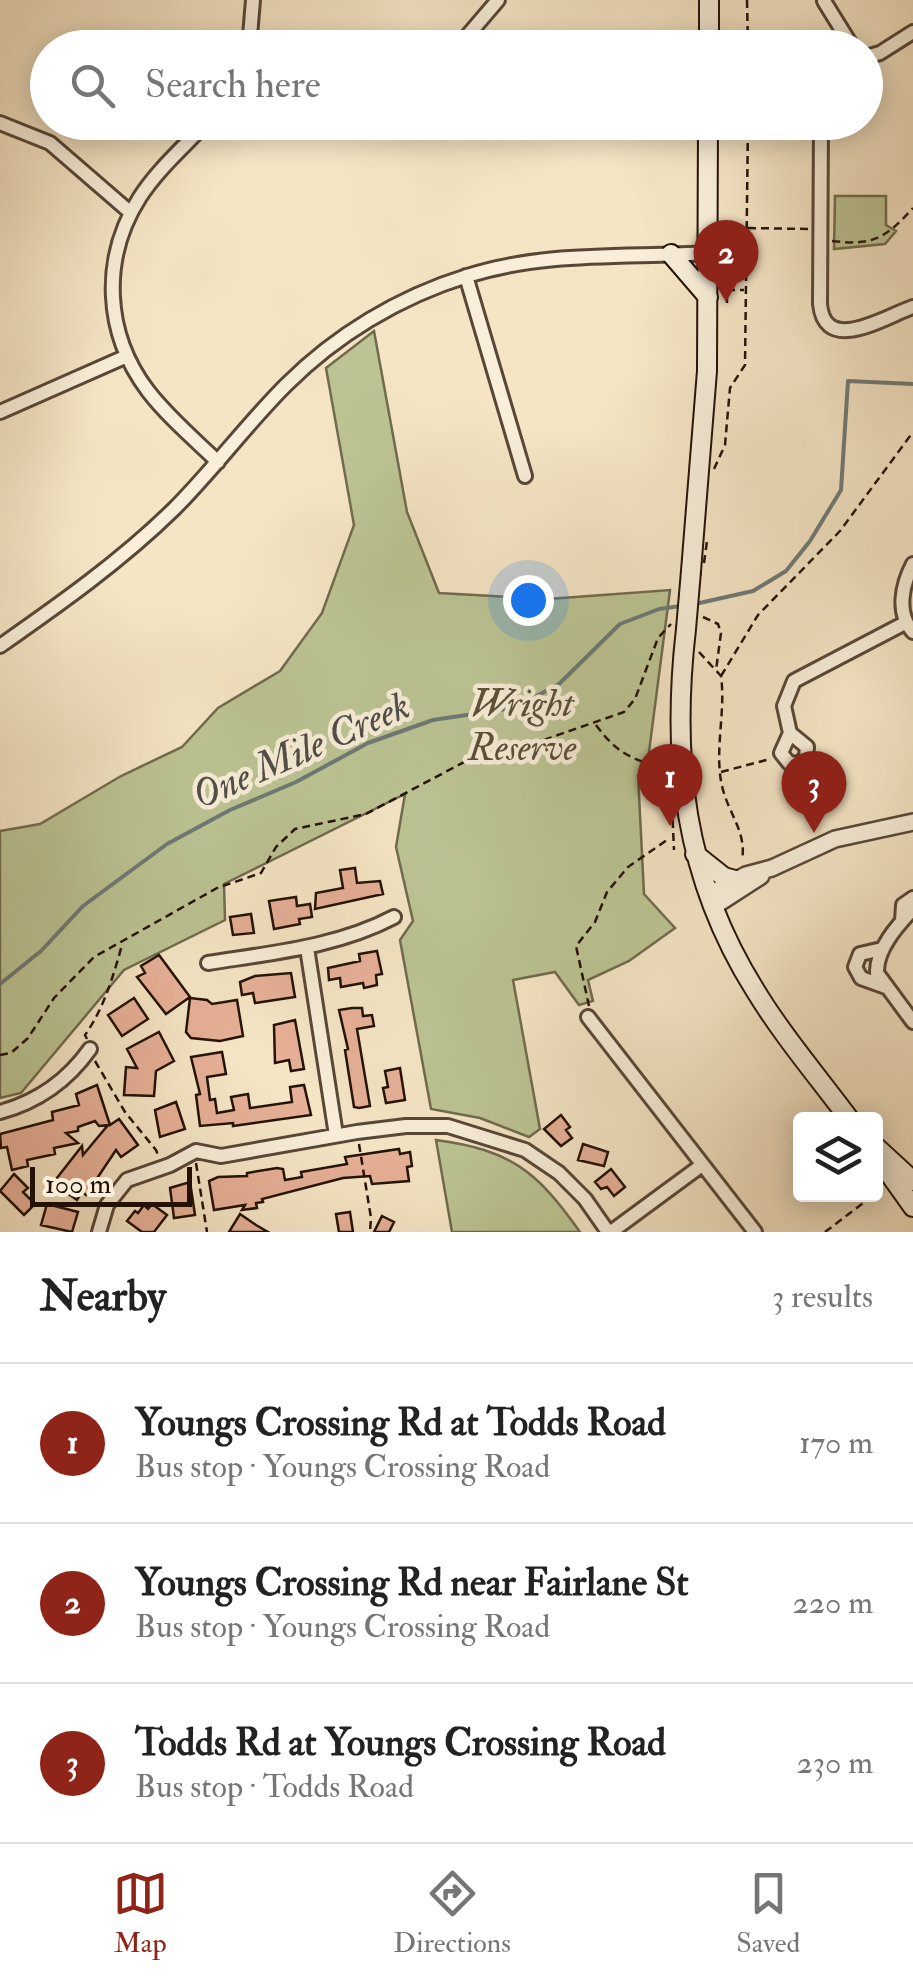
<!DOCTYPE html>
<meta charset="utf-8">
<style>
body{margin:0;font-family:"IM FELL Double Pica",serif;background:#f6f6f6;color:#222}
.controls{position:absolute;right:30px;bottom:30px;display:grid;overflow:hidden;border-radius:10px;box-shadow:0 5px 25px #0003}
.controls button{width:90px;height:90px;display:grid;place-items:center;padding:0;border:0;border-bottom:2px solid #e0e0e0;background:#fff;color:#222;font:50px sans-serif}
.scale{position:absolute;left:30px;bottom:25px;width:162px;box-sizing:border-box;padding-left:10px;border:5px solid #241208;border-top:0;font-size:28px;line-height:35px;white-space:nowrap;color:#241208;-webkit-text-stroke:8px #f8eed9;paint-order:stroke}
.you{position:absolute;left:528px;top:600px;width:35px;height:35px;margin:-25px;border:8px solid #fff;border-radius:50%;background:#1a73e8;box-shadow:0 0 0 15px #1a73e833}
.badge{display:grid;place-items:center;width:65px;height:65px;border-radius:50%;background:#8f2418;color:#fff;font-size:32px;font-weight:700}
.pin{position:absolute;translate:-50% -82px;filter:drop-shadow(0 2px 5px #0008)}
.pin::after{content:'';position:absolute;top:52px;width:35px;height:30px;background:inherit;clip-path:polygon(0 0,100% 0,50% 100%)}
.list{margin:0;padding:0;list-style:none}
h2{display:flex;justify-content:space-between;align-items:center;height:130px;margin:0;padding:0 40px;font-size:42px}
h2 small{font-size:32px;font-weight:400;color:#767676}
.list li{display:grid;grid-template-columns:65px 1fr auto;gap:30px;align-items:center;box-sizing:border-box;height:160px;padding:0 40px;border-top:2px solid #e0e0e0}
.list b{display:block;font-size:38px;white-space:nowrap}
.list p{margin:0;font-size:32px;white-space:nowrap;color:#767676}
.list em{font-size:32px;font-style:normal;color:#767676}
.icon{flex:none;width:55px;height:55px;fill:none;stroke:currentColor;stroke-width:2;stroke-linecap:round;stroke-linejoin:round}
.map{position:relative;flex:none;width:913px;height:1232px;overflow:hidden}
.search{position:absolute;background:#fff;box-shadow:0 5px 25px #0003;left:30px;right:30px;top:30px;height:110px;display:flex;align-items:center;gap:25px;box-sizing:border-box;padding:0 35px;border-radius:55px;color:#767676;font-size:38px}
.sheet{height:610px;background:#fff}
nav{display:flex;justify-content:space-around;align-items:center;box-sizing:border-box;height:140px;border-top:2px solid #e0e0e0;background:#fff;font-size:28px;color:#767676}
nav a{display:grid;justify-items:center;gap:5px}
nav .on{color:#8f2418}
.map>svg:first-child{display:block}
.green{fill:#bcc494;stroke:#706b4e;stroke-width:2.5}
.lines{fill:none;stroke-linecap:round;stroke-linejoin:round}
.stream{stroke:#6e7975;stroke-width:4}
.building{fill:#e6b097;stroke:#241208;stroke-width:2.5}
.minor-casing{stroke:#584737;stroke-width:18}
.tertiary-casing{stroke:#584737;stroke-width:20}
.secondary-casing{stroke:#241208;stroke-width:22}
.path{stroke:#241208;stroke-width:2.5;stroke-dasharray:8 5;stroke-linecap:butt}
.minor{stroke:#f8eed9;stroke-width:12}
.tertiary{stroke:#f8eed9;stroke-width:15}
.secondary{stroke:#f8eed9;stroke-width:18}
.secondary-bridge-casing{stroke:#241208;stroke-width:22;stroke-linecap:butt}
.path-bridge{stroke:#241208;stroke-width:2.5;stroke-dasharray:8 5;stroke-linecap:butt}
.secondary-bridge{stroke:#f8eed9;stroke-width:18}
.labels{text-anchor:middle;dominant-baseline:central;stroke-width:9;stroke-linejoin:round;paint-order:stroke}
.park-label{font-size:38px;font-style:italic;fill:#595039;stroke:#f8eed9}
.water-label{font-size:40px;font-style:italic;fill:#4f4e48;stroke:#f8eed9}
</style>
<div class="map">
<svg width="913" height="1232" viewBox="0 0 913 1232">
<rect width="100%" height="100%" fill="#f5e5c5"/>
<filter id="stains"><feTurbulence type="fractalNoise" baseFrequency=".002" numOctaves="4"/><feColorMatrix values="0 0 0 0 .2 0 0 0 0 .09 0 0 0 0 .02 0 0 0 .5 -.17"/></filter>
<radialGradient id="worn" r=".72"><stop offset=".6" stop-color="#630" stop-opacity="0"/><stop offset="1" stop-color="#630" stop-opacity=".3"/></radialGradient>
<path class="green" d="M835,196H886V225L896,231L885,244L834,249Z
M374,331L407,512L439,593L548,599L670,590L646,775H638L644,894L675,928L629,961L588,980L593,1001L579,1005L555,972L513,980L540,1129L529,1137L480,1118L431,1109L400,940L413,921L396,847L405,794L224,884L225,920L124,970L21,1093L0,1098V831L40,824L121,776L182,747L218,708L280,671L322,613L354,525L326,368Z
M436,1140C511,1150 537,1171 580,1232H452Z"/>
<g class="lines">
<path class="stream" d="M695,604L753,591L786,571L810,541L841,490L848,381L913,384
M0,984L41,951L83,906L167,844L230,810L296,782L368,743L433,720L514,708L559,684L620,624L659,609L681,606"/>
</g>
<path class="building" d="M355,868L357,883L380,881L383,894L315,909L316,893L343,888L340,870Z
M296,897L297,906L310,904L312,917L299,919L300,924L274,929L269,901Z
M251,914L254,933L233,935L230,917Z
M377,951L382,974L376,975L377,985L364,988L363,983L341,987L340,978L329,980L328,968L360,961L359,954Z
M159,955L190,997L166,1014L137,977L145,973L141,966Z
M291,973L295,997L255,1003L253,993L242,995L240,982L255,976Z
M134,998L148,1019L122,1036L108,1015Z
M190,998L207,1000L212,1004L237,1000L243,1036L220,1041L191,1038L186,1032Z
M352,1008H362L363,1016L372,1015L374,1026L357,1029L370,1106L359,1108L354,1107L345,1050L348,1049L339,1010Z
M295,1020L304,1069L291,1071L289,1060L275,1063L274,1025Z
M159,1032L174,1061L156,1071L154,1096L124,1095L126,1067L137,1068L127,1049Z
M222,1052L226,1074L207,1077L210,1100L215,1099L217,1113L234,1110L231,1097L248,1094L250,1108L292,1102L290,1087L304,1085L311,1115L233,1126V1123L200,1126L196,1095L200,1094L191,1057Z
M400,1068L405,1100L386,1103L383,1088L388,1087L385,1071Z
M97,1085L110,1125L119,1119L138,1145L121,1157L116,1150L86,1195L82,1192L77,1200L53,1183L82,1146L83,1155L108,1125L99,1126L95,1121L78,1127V1131L66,1133L78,1143L54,1148L55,1154L27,1160L28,1166L12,1170L7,1147L1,1148L0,1134L53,1120L52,1112L79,1105L76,1094Z
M176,1102L185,1129L160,1137L155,1110Z
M561,1115L570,1127L566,1130L572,1138L561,1146L544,1129Z
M583,1144L608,1152L604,1166L578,1160Z
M399,1149L400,1154L410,1152L412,1166L407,1167L409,1181L372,1184L370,1176L343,1178L262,1199L263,1202L256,1203L257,1208L242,1210L245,1205L214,1210L209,1181L218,1177L247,1176V1173L277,1168L283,1169L285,1180L302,1177L301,1172L347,1164L345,1157Z
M611,1169L625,1187L614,1196L607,1187L601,1189L595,1182Z
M14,1174L28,1188L23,1192L35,1204L24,1215L0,1191Z
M190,1182L195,1215L174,1218L170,1188Z
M47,1204L78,1212L72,1232L41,1225Z
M152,1204L167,1215L154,1232H142L127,1221L135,1211L138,1213L144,1205L148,1209Z
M350,1212L353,1232H339L336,1214Z
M240,1214L256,1225L268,1232H229Z
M382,1216L394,1222L389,1232H374Z"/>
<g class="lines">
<g class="minor-casing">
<path id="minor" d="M824,1L853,48
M249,48L253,0
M457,48L498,0
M866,57L880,53L913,32
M207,122C184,147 158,169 140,197C101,258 104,333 148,391C168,417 194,439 218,462
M821,122L820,304C825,356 886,316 913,307
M0,123L50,143L131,213
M466,276L525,476
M0,412L127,356
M913,564C902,585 896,613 913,632
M0,646C60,604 121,561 174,509C213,470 246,425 286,385C336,335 399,297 467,276C545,251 627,258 708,253
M790,733L807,747L806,757L799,764L789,763L781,753L790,733L784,706L794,681L905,623
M913,909C898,925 876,949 877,973L913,1022
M902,921L903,905L913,898
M307,948L336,1135
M882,949L860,954L855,967L861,978L886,987
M208,963C271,953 337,947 394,917
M588,1017L755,1232
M0,1112C37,1102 68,1080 90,1049
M99,1232L107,1205L127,1180L170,1165L196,1151L221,1156L357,1132L406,1126H448L525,1150L559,1173L585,1199L608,1232
M611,1232L702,1165"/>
</g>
<g class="tertiary-casing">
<path id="tertiary" d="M708,895L746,875L772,868L835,839L913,822
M713,907L761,876"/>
</g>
<g class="secondary-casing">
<path id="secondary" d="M709,0V48
M671,254L708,297
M691,571L707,371L708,122
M686,629C671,759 684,877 755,990C783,1036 818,1077 850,1120
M695,854L724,877L735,880
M876,1147L913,1181
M876,1155L913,1207"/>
</g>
<path class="path" d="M747,0L748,48
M748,228L810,229
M832,241C873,246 886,238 913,208
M727,303V290H744
M714,469L725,445L730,388L745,365L748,122
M703,617L718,624L721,633L716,670
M699,652L721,676C726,712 714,750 722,786C728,813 747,832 742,860
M721,676L758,615L840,531L913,432
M596,725C618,755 632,759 667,769
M721,772L770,759
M672,807L674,850
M589,1006L576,946L595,922L607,892L628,867L667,840
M87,1039L85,1035C104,1008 113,977 122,945
M0,1055L11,1053L28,1038L54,998L94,957L217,888L261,873L276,847L295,829L366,814L485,751L532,744L624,712L635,699L658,638L671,624
M95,1061L125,1112L156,1150L159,1158
M359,1144L371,1218L370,1232
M196,1163L207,1232
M825,1232L875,1194"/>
<use href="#minor" class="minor"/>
<use href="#tertiary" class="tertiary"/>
<use href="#secondary" class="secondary"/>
<g class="secondary-bridge-casing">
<path id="secondary-bridge" d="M686,629L691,571"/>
</g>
<path class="path-bridge" d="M704,563L707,541"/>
<use href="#secondary-bridge" class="secondary-bridge"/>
</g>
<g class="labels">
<g class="park-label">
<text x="522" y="704">Wright<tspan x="522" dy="44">Reserve</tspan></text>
</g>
<g class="water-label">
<text transform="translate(301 751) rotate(-24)">One Mile Creek</text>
</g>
</g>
<rect width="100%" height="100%" filter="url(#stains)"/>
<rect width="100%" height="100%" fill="url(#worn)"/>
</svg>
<div class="controls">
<button><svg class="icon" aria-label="layers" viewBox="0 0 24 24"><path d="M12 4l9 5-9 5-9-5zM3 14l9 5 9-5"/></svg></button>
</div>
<div class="scale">100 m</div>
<div class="you"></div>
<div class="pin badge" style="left:670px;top:826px">1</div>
<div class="pin badge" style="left:726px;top:302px">2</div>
<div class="pin badge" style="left:814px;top:833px">3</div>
<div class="search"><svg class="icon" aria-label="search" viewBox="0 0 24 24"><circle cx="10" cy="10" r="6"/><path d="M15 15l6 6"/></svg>Search here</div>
</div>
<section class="sheet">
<h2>Nearby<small>3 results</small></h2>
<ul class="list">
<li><span class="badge">1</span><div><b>Youngs Crossing Rd at Todds Road</b><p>Bus stop · Youngs Crossing Road</p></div><em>170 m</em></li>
<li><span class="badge">2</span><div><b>Youngs Crossing Rd near Fairlane St</b><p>Bus stop · Youngs Crossing Road</p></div><em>220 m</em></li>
<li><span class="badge">3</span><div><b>Todds Rd at Youngs Crossing Road</b><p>Bus stop · Todds Road</p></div><em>230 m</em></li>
</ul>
</section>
<nav>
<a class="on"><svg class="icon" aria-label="map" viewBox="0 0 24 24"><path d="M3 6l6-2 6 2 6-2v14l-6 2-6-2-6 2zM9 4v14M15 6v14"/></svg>Map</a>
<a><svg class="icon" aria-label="directions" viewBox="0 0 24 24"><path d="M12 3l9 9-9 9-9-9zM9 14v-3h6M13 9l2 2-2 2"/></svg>Directions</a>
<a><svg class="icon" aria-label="saved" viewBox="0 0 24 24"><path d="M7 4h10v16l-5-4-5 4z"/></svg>Saved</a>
</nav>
